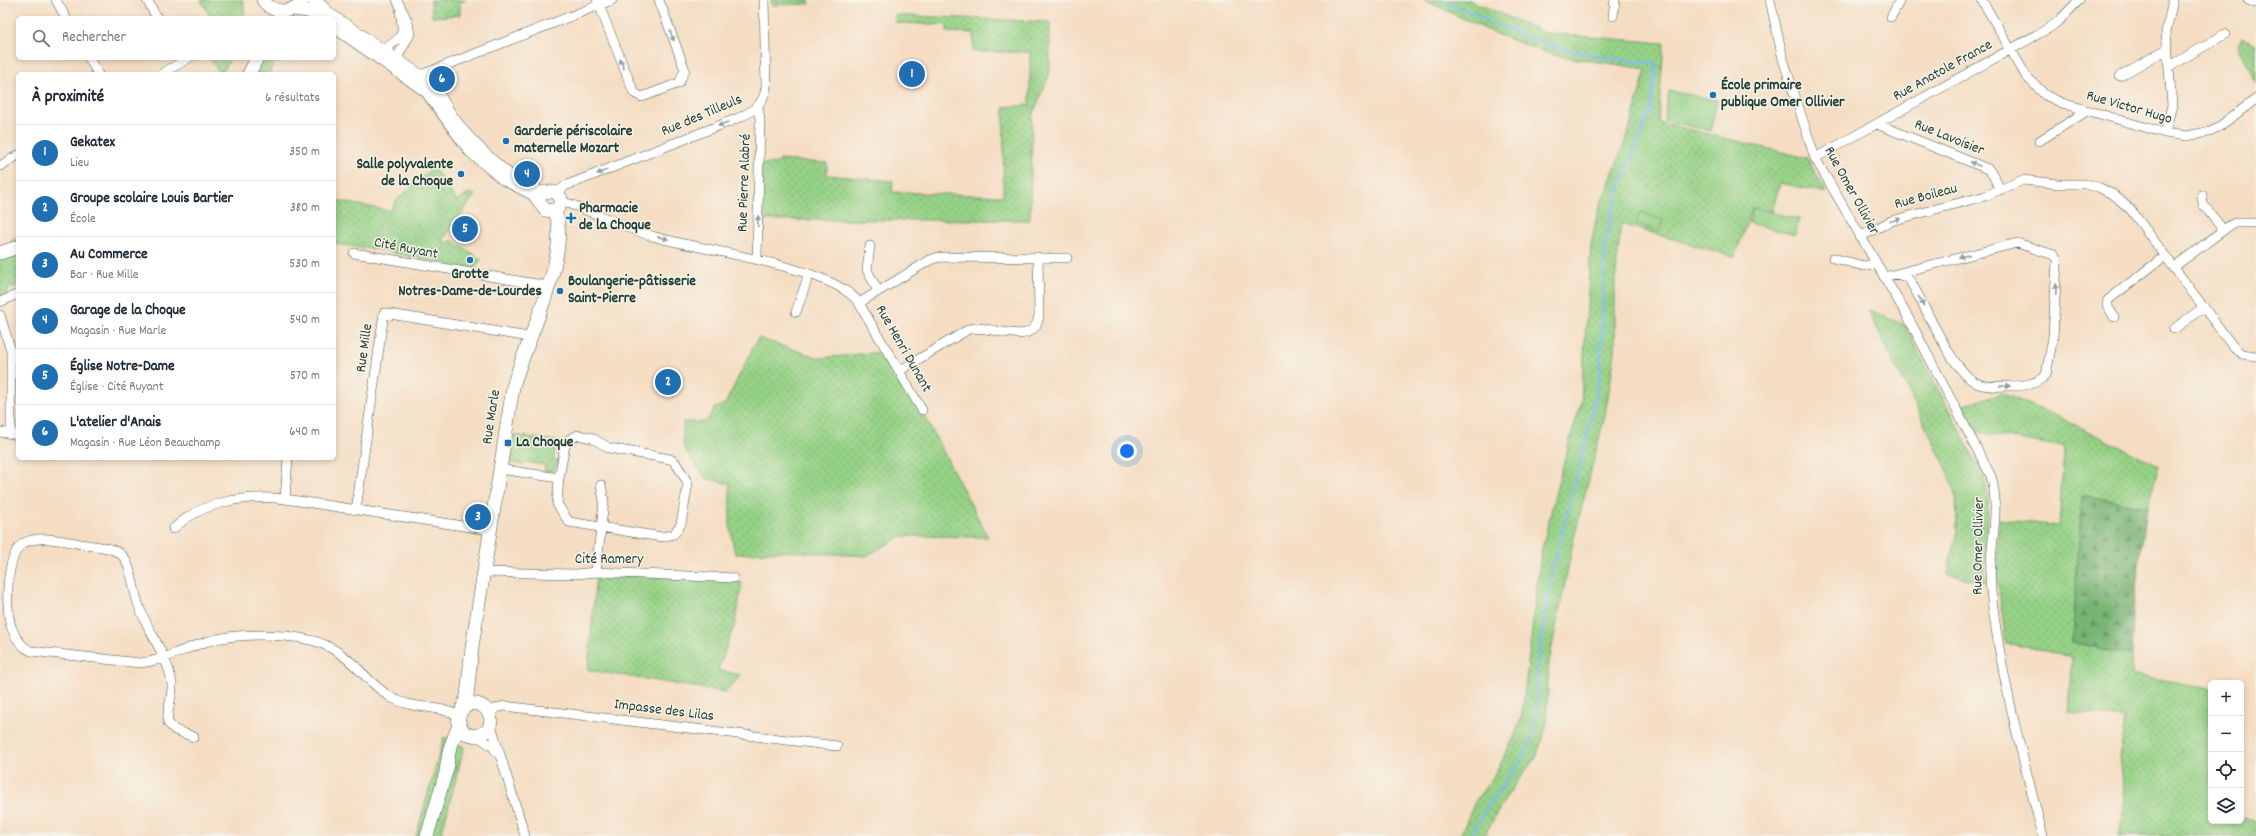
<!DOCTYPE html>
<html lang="fr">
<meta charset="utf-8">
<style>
body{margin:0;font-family:Dekko,sans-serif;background:#f2f2f3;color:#1f2937}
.controls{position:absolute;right:12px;bottom:12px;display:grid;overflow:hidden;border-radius:6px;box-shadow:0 2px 6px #0003}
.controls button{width:36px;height:36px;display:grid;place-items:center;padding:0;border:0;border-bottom:1px solid #e0e1e3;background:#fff;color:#1f2937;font:20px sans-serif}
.you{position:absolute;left:1127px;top:451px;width:14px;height:14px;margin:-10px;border:3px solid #fff;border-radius:50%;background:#1a73e8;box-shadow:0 0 0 6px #1a73e833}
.badge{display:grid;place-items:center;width:26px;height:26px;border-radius:50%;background:#1f6fb2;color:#fff;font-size:13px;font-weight:700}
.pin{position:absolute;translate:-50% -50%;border:2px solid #fff;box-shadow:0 1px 4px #0006}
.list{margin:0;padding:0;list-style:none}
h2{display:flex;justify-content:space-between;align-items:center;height:52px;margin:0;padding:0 16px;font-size:17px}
h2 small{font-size:13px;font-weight:400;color:#747a83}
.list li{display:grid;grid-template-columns:26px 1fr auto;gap:12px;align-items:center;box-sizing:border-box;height:56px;padding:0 16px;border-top:1px solid #e0e1e3}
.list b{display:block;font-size:15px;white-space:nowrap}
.list p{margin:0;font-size:13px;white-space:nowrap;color:#747a83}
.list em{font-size:13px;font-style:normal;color:#747a83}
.icon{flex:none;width:22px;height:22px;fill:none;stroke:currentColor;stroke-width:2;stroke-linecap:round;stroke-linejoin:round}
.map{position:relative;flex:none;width:2256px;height:836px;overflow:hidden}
.search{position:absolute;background:#fff;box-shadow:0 2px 6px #0003;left:16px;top:16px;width:320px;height:44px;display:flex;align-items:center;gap:10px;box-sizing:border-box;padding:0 14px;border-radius:6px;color:#747a83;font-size:15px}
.panel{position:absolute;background:#fff;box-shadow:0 2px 6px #0003;left:16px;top:72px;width:320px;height:388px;border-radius:6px}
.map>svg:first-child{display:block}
.green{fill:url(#green-dots);stroke:#5a885d}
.forest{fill:url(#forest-firs);stroke:#4c7854}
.pitch{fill:#96d286;stroke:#5a885d}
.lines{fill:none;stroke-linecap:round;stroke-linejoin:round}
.stream{stroke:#7fb9f0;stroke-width:2.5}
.street-casing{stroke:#3f5549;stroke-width:10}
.secondary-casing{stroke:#3f5549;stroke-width:14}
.street{stroke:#fff;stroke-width:9}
.secondary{stroke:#fff;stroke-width:13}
.oneway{fill:#8f9e9a}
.poi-dot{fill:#1f6fb2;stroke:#f7f3e8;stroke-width:1.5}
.labels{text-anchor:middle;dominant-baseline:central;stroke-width:3;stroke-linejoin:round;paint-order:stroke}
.street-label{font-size:15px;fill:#1f3d34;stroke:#f7f3e8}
.poi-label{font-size:15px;font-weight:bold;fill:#1f3d34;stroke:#f7f3e8;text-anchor:start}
</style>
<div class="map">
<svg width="2256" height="836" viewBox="0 0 2256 836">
<defs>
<pattern id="green-dots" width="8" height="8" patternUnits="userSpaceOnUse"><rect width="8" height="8" fill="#96d286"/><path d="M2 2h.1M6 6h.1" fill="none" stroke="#7aac6e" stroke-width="1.8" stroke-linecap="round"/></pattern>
<pattern id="forest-firs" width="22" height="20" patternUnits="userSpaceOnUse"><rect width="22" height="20" fill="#78b473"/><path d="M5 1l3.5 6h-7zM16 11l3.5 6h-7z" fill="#62945f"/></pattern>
</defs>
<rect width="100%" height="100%" fill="#f7f3e8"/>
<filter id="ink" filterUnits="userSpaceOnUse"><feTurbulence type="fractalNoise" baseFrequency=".025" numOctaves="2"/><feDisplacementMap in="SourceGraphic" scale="8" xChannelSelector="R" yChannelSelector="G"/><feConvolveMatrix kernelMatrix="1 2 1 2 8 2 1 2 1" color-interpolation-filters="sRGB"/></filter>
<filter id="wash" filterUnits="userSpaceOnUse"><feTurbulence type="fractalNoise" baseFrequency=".012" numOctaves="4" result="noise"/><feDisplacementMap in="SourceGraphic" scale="16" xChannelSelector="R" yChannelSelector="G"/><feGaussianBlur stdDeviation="0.9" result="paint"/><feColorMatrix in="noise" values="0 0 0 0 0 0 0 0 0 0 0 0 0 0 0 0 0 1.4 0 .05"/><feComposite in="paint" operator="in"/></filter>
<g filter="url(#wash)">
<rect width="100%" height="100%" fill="#f5ddc3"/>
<path class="green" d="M201,0H243L245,14L241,18H211Z
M431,0H467L460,2V15L432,17Z
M771,0H809L810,4L771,5Z
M1424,0H1469L1545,33L1664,43L1658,122L1807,158L1827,193L1780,183L1772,212L1752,208L1735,257L1621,224L1615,283V353L1605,415L1574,538L1549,662L1546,728L1537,755L1507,796L1484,836H1460L1476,800L1496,773L1515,735L1522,714L1541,553L1559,479L1581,402L1591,245L1597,214L1628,134L1646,69L1553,55L1496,34Z
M895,15L1050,22V72L1032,117L1030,220H761L762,164L779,163L780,160L827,163V175L893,181L892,192L1003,196L1004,107L1030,105V52H973L974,33L947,32V25L896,23Z
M2242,38L2256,44V83L2238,45Z
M210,58H230L222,74H220Z
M250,58H278L271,68L270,74H242Z
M433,167L457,201L469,193L475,195L443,240L448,244L451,240L481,259L474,270L382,250L334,244V200L390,211L397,200Z
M18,239V286L8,289L7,294L0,297V259L14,254L12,240Z
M1868,310L1904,325L1983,474C1994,510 1982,546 1985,583L1947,574L1957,531L1956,494L1946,467Z
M758,338L820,358L881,352L925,417L988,537L902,536L866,556L784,551L735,554L730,526V484L705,478L683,446V422H706L715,408L725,404Z
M2001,393L2055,415L2159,466L2147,507L2083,495L2072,642L2132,656V674L2211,689V821H2241V818L2256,821V836H2119L2125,801L2120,756L2125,718L2068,712L2072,657L2006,643L1997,574L1999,519L2059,526L2064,447L1977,432L1962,406Z
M514,435L562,442L561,450H555L553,460H560L553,471L544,472L545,465L525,462L524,465L511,463Z
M596,574L721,580L742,583L735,623L718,670L741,675L726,692L588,670Z
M444,737L464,747L441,836H416Z"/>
<path class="forest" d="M2082,495L2147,507L2133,609L2132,656L2072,642Z"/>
<path class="pitch" d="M1669,91L1717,100L1711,131L1664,120Z
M1753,208L1799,219L1795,235L1749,223Z
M1640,212L1663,220L1659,232L1636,224Z"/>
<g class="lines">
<path class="stream" d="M1445,0C1489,22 1537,44 1586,54C1609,59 1633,60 1656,64L1651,110L1623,178L1611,216L1605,244L1600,375L1584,449L1552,572L1537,666L1536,718L1532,739L1519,763L1486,809L1471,836"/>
</g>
</g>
<g filter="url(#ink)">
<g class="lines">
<g class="street-casing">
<path id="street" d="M56,0L66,18
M147,0L157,18
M597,0L634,93L642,97L679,83L685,70L659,0
M1770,0L1783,59L1815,158L1909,319L1991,476C2002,514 1987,552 1991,591C2000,674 2022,755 2043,836
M1982,0L2026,76L2045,95L2062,103L2165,133L2186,136L2208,132L2220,126L2256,99
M2248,0L2256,3
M1613,16L1615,0
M1891,17L1900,0
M380,56C395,34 407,47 400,12
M89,58L98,74
M393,65L410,34L408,22L397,0
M2169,67L2225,34
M161,74L189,58
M2120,76L2167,49
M416,77L612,0
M1877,124L1988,169L1993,175L2000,190
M2165,133L2172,105L2166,32L2173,0
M2039,141L2087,111
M1815,158L2049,28L2060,20L2079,0
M0,166L18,155
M557,193L565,186L736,119C752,112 764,105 766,87L764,0
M2202,195L2203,204L2223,230
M561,201C592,211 621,226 652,236C697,250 834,266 859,303L922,410
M1860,237L1891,221L1985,196L2023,180L2058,184H2085L2098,187L2114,195L2131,210L2234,348L2242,354L2256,356
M870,246L867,270L878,291
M354,253L548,286
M1833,258L1864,266L1876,263
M757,260L760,119L758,107
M2174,267L2229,226L2235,223H2256
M1884,277L2017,243L2054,255L2057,260L2053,337L2046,375C2036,385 2022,386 2009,386C1999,386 1988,388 1979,384C1953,375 1926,306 1910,281L1906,277L1896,274
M0,302L18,294
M859,303L930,260L939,257L1067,258
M796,312L809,274
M0,315L11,351V434
M2114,317L2107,305L2108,300L2165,256
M2174,329L2204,307
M899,371L969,329C991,323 1035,351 1039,315L1038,257
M0,432L18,435
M500,469L559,478L557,504L569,522L662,537L674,534L681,524L688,483L675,462L670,459L609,448L592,438L578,435L570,439L565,445L559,478
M285,499L490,530
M356,510L384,313L529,337
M173,529C202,501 246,495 285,499L288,458
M484,572L576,574L596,572L734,578
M596,572L604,501L601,485
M489,712L497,708L504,706L837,746
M491,725L525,836
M478,736L492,746L499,755
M194,737L175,730L168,723C166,710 173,697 172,684C168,654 145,629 137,600C133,587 132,570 125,559C117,547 100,547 87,545C68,542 41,534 24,543C5,554 5,611 12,629C16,639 22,647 31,651L140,663C163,661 183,649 206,642C236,632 304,632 331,648C355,660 369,685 392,698C413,710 438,704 459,716"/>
</g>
<g class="secondary-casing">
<path id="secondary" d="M263,0C273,14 292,15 303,0
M314,0L331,16
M293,9L308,11L322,18
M334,18L424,79C437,90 443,105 452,118C466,138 485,156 503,171C513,179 527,189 540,192C549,193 556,188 561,199L559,207L553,211L545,210L534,194L503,178L471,151L427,91L334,26
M249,74L257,58
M0,253L18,247
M462,709L467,696L472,647L513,387C524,345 574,250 554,210
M446,772C447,763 448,754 451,745C453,739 456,734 458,727C459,721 458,715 462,710C476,693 500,714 487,731L476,736L464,733L458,721
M427,836L448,765"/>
</g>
<use href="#street" class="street"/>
<use href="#secondary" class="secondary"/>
</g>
<defs><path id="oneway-solid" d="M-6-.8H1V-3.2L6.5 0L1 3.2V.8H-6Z"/></defs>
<g class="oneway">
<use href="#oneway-solid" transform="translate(672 36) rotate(69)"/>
<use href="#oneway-solid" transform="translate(622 64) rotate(-112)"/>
<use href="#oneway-solid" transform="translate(723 124) rotate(158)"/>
<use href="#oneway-solid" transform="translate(1975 164) rotate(-158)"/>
<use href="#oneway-solid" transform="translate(602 172) rotate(158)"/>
<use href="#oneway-solid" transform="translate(1895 220) rotate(-16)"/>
<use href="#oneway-solid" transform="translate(758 221) rotate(-88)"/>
<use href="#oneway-solid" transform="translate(663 238) rotate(13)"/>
<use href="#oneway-solid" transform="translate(1964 256) rotate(166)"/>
<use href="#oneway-solid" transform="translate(2056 289) rotate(-87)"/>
<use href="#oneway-solid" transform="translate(1921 301) rotate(61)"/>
<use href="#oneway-solid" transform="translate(2005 386)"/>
</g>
</g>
<g class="poi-dot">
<circle cx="1713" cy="95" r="4"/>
<circle cx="506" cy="141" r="4"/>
<circle cx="461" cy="174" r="4"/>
<path d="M569 212h4v4h4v4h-4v4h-4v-4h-4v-4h4z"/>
<circle cx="470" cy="260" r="4"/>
<circle cx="560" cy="291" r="4"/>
<rect x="504" y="439" width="8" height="8" rx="2"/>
</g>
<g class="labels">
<g class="street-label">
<text transform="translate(1943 71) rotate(-29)">Rue Anatole France</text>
<text transform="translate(2129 108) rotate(16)">Rue Victor Hugo</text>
<text transform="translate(702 116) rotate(-23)">Rue des Tilleuls</text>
<text transform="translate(1949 138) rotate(22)">Rue Lavoisier</text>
<text transform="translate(745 183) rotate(-88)">Rue Pierre Alabré</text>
<text transform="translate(1851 191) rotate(61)">Rue Omer Ollivier</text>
<text transform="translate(1926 197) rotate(-15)">Rue Boileau</text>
<text transform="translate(406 249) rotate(11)">Cité Ruyant</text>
<text transform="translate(365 348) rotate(-82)">Rue Mille</text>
<text transform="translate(903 349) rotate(60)">Rue Henri Dunant</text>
<text transform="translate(492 417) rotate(-81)">Rue Marle</text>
<text transform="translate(1979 546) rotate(-89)">Rue Omer Ollivier</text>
<text x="609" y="560">Cité Ramery</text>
<text transform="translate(664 711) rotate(7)">Impasse des Lilas</text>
</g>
<g class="poi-label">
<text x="1721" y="86">École primaire<tspan x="1721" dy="17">publique Omer Ollivier</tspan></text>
<text x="514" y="132">Garderie périscolaire<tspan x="514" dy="17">maternelle Mozart</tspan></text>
<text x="453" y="165" text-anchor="end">Salle polyvalente<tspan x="453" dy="17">de la Choque</tspan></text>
<text x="579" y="209">Pharmacie<tspan x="579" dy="17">de la Choque</tspan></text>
<text x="470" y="275" text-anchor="middle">Grotte<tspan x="470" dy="17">Notres-Dame-de-Lourdes</tspan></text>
<text x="568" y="282">Boulangerie-pâtisserie<tspan x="568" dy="17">Saint-Pierre</tspan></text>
<text x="516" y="443">La Choque</text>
</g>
</g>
</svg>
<div class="controls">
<button>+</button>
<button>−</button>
<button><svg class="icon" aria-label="locate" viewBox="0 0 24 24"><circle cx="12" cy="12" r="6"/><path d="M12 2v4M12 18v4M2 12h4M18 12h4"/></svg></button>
<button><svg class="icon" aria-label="layers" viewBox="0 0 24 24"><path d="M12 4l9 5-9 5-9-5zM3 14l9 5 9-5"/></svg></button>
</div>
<div class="you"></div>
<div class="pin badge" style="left:912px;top:74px">1</div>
<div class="pin badge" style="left:668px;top:382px">2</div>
<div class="pin badge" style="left:478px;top:517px">3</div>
<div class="pin badge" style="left:527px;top:174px">4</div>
<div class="pin badge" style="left:465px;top:229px">5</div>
<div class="pin badge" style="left:442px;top:79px">6</div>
<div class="search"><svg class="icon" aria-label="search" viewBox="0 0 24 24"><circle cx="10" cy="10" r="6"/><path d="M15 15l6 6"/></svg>Rechercher</div>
<section class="panel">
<h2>À proximité<small>6 résultats</small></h2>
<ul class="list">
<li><span class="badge">1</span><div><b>Gekatex</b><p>Lieu</p></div><em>350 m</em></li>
<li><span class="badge">2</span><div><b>Groupe scolaire Louis Bartier</b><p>École</p></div><em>380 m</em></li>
<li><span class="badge">3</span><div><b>Au Commerce</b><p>Bar · Rue Mille</p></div><em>530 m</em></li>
<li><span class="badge">4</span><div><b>Garage de la Choque</b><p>Magasin · Rue Marle</p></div><em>540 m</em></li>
<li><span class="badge">5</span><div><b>Église Notre-Dame</b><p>Église · Cité Ruyant</p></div><em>570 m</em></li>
<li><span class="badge">6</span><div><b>L'atelier d'Anais</b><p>Magasin · Rue Léon Beauchamp</p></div><em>640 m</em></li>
</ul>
</section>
</div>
